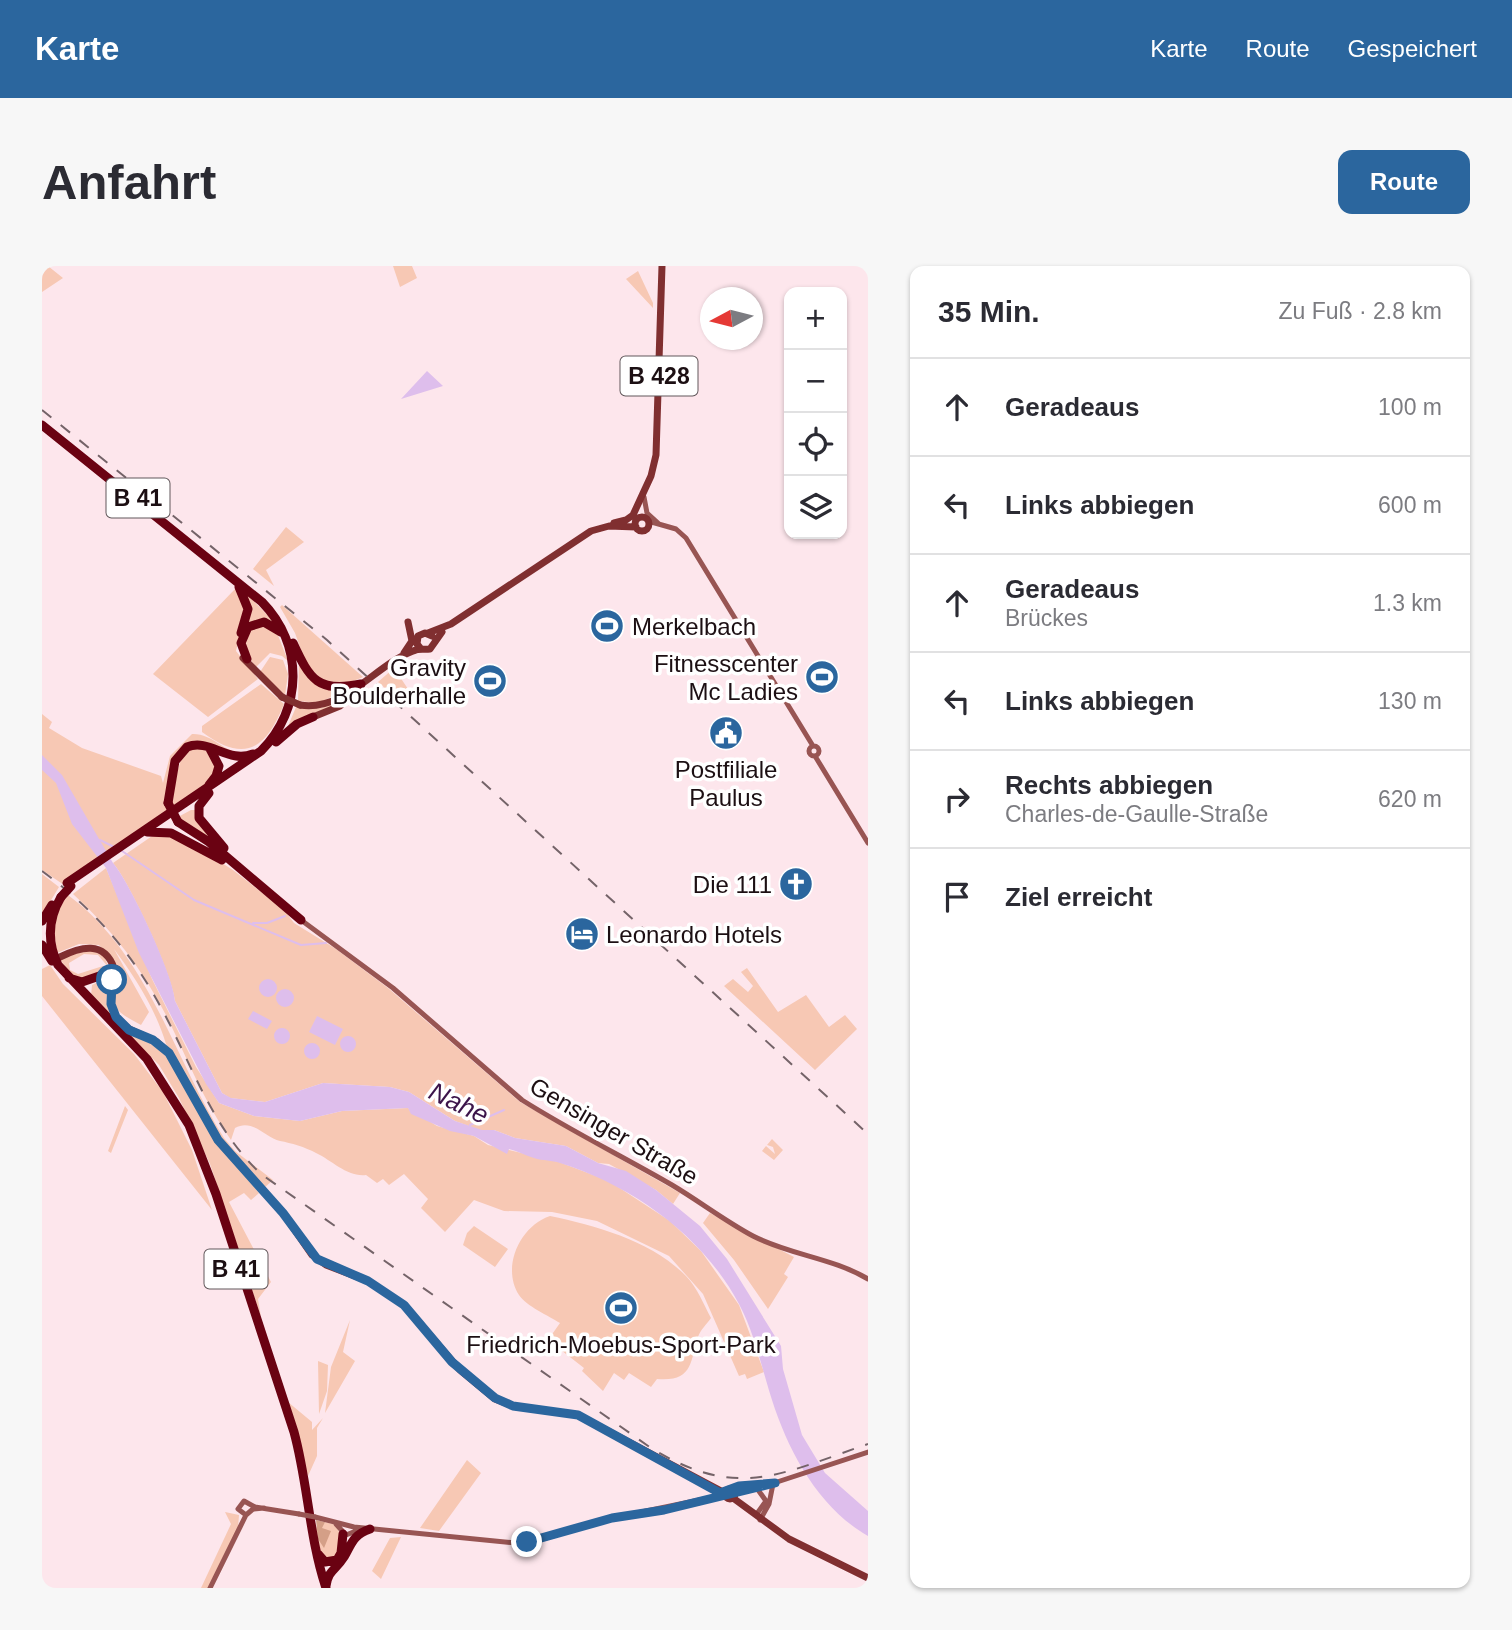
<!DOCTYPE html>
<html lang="de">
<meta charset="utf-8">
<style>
body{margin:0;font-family:Arial,sans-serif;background:#f7f7f7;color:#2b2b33}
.controls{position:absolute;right:21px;top:21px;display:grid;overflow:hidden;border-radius:14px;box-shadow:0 2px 5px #0004}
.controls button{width:63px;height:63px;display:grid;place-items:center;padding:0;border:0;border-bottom:2px solid #e1e1e2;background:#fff;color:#2b2b33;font:35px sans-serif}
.compass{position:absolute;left:658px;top:21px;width:63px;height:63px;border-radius:50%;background:#fff;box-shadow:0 2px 5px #0004;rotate:263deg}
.stop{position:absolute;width:21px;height:21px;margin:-16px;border:5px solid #2b669e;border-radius:50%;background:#fff}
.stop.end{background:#2b669e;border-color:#fff;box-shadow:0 2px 7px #0008}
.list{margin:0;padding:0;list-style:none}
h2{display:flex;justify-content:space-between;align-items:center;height:91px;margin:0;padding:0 28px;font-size:30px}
h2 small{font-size:23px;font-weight:400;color:#7c7c81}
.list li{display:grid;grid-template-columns:46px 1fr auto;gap:21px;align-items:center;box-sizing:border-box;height:98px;padding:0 28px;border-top:2px solid #e1e1e2}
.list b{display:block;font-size:26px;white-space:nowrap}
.list p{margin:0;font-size:23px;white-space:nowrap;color:#7c7c81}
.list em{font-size:23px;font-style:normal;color:#7c7c81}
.icon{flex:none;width:38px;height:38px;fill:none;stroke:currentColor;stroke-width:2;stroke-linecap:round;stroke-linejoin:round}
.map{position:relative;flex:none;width:826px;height:1322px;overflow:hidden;border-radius:14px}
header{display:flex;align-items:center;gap:42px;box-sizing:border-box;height:98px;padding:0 35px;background:#2b669e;color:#fff}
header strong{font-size:33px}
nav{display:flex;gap:38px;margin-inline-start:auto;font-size:24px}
.intro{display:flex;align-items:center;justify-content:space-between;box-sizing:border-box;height:168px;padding:0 42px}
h1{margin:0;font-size:49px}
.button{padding:18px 32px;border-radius:14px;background:#2b669e;color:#fff;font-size:24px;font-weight:700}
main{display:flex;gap:42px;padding:0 42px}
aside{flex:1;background:#fff;border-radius:14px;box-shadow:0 2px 5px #0004}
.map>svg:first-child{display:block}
.green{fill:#f7c8b4}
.forest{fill:#d49f87}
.water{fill:#debeec}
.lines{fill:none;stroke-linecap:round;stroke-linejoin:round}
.stream{stroke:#debeec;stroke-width:2}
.secondary{stroke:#985553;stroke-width:5}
.primary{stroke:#802f30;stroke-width:7}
.highway{stroke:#6a0212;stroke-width:9}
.rail{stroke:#746368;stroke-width:2;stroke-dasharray:12 12;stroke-linecap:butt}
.secondary-bridge{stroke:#985553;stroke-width:5}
.primary-bridge{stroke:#802f30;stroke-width:7}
.highway-bridge{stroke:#6a0212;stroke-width:9}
.route{stroke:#2b669e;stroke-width:9}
.labels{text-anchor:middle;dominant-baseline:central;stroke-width:7;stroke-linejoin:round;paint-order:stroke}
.shield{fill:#fff;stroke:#60575a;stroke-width:2}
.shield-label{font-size:23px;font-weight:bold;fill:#1c0f13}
.poi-label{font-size:24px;fill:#1c0f13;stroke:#fff;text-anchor:end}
.street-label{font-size:24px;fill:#1c0f13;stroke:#fff}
.water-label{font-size:26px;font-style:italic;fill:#3c144a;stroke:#fff}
</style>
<header>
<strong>Karte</strong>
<nav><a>Karte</a><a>Route</a><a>Gespeichert</a></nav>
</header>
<div class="intro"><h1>Anfahrt</h1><a class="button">Route</a></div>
<main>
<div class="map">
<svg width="826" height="1322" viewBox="0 0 826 1322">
<rect width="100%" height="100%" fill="#fde6ec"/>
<path class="green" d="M0,0H6L21,12L0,26Z
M351,0H370L375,12L358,21Z
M596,5L611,37V42L584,13Z
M244,261L262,276L224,304L232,320L211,303Z
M194,322L203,347L194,385L216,413L166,451L111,408Z
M203,326L233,357L205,359L208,342Z
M240,339L321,411L302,419L284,418L264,398L253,367L238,341Z
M216,359L234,364L246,395L240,390L228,387L214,401C204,389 203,382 205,367Z
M228,391L241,394L246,408L243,429L218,406Z
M257,395L261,404L303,424L277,437L256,435Z
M352,402L372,432L362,439L336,416Z
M219,418L242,438C224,483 203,498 160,466V460Z
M310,429L244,465L254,441L279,442Z
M0,448L10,456L7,462L40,482L119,510L121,517L128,490L150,468C177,467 187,500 219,480C191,506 168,465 139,482L131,496L126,521L130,523L141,487L154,481C168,483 181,498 171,512C165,522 153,525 145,532C111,564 56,583 22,619L0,604Z
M149,544H155L184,586L136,551Z
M113,568H122L164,587L191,604L242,644L252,657L294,683L346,722L478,836L638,927L631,938L614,924L567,898L556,897L524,880L473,872L452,864L440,865L413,855L367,826L348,821L281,817L223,836L188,832L180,827L133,735C131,710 87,615 71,597Z
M64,602L110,713L154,801L177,837L212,850L258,855L300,845L366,842L395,860L432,870L446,879L517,896L567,915L628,955L659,985L697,1039L722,1106L705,1113L703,1108L697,1110L661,1028L627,990L555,955L510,946L462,945L432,934L403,966L379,942L386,933L362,908L347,919L341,913L335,917L324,909C305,911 291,895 274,887C263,881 249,877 238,875C223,871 210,852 193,862L189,874C162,836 145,792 125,751C101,704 70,663 31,628Z
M0,608L17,621L0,649Z
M26,629C107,689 131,791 182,872L193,885L231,914L221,923L185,882L124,778C114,744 93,711 72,683L107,746L99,759C81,749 61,741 75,716C76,713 79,710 80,706L57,679L37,678L15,687C11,665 11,647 26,629Z
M46,683L62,690L67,702L56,689L42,688L27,697L28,704L36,708L61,700L64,703L44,713L29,711L18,693Z
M8,699L21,718L92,788L121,826L150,884L170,944L0,730V703Z
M705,702L736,746L764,729L787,761L803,749L815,763L773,804L682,720L691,713L706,726L711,720L699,706Z
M62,713L69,717L67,740L90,769L115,780L125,791L171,871L217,927L209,934L202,927L187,936L229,1016L216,1033L219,1051L168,898L137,832L117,799L49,730L50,719Z
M83,840L86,844L69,887L66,885Z
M730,873L741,884L732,894L720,885L724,880L733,888L731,881L725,879Z
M668,947L752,991L742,1008L746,1011L726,1043L692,994L661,957Z
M508,950C555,960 610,975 644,1010C655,1021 662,1039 669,1052C665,1058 658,1064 656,1071C648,1096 651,1116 615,1113L609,1121L587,1107L582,1114L572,1107L561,1125L540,1105L542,1102L506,1074L518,1057C507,1050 484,1040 477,1029C459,1001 478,960 508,950Z
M432,960L466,983L453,1001L421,979L425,967Z
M308,1054L301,1086L313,1095L283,1147L289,1101Z
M276,1095L286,1099L285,1125L277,1148Z
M246,1136L270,1156V1164L281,1152L275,1162V1190L266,1210Z
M425,1194L439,1207L397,1265L378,1262Z
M183,1246L197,1249L196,1262L166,1322H159L189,1258Z
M272,1254L281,1279L279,1259L283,1256L294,1259C301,1272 301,1283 291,1294L279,1290Z
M359,1271L339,1313L330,1305L348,1272Z"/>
<path class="forest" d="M274,1254L283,1256L280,1262L289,1265L282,1282L276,1273Z"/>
<path class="water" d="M385,105L401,120L359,133Z
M0,489L20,509L71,597C87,615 132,710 133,735L180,827L189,832L223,836L281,817L348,821L367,826L413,855L440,864H452L473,872L524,880L556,897L584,905L614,924L658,960L685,993L739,1080L741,1103L760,1169L783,1207L826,1245V1270C777,1242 747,1187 730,1134C720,1103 713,1068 697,1038C661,970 591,920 518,897C510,894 501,895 492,892C484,890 476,885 467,883L465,888L432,870L408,865L369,848L366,842L300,845L258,855L212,850L177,837L164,818L97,687L64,602L30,558L14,517L0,504Z
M217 722a9 9 0 1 1 18 0a9 9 0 1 1-18 0Z
M234 732a9 9 0 1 1 18 0a9 9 0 1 1-18 0Z
M211,745L230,755L225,763L206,753Z
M275,750L301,763L293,779L267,766Z
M232 770a8 8 0 1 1 16 0a8 8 0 1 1-16 0Z
M298 778a8 8 0 1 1 16 0a8 8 0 1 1-16 0Z
M262 785a8 8 0 1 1 16 0a8 8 0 1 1-16 0Z"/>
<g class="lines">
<path class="stream" d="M58,574L72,581
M80,585L152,634L259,679L284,677
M211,657H225L243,650
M428,859L462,844"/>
<path class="secondary" d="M602,231L605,247L616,257
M606,255L634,263L644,272L771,480
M767 485a5 5 0 1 1 10 0a5 5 0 1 1-10 0Z
M773,490L826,577
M259,654L351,722L480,834C529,865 580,890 630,919C657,935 683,955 711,970C748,989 791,992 826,1013
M688,1223L723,1217
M702,1223L729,1218L826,1186
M204,1249L196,1243L202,1235L213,1241L257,1248
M714,1249L724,1235L714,1221
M273,1251L312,1261L474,1277L504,1272L570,1252L667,1232
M718,1254L727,1238L731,1218
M294,1258L304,1269L319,1263
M168,1322L204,1249L211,1243L222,1242"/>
<path class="primary" d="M593 258a7 7 0 1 1 14 0a7 7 0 1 1-14 0Z
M572,257L584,254L591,249L609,210L614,189L620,0
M386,367L409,358L549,265L567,260L594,261
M379,383L375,378L376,370L383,367L390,370
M362,387L370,375L366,356
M201,392L240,431
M258,439C303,446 333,399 371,385C377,382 382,384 388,383L400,366
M271,451L298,440L319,420
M18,691C38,681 62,674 72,702
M66 708a6 6 0 1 1 12 0a6 6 0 1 1-12 0Z
M72,714L69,738L74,751L87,763L115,776L127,787L176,874L241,947L270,989L284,999L326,1015L362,1039L418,1104L453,1133L471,1140L536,1149L683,1227
M683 1228a5 5 0 1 1 10 0a5 5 0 1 1-10 0Z
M691,1232L747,1273L826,1312"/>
<path class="highway" d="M0,159L220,336C262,379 261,443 219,485L25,617
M197,321L206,343L199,367
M251,377C268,414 276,427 319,418
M205,393L199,377L206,361L222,356L239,366
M234,476L255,458L271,451
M167,519L174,510L177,500L168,483
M167,527L157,540V552L182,582
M126,537L133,495L145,481C168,472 186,498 211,488
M136,556L167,576L259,654
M105,566L129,567L180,594
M19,631C6,653 5,676 16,699L105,793L147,859L174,928L252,1166C266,1217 267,1271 284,1322
M0,655L10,639
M0,679L10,695
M27,712L40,716L66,707
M276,1288L283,1296L295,1294L299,1287L301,1268
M284,1320C286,1304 294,1304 302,1291C310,1277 311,1269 328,1263"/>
<path class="rail" d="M0,144L285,374L826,868
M0,605C48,640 87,683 116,736C149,795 168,860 219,908L609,1182C696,1235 738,1208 826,1178"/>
<path class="secondary-bridge" d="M667,1232L702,1223
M257,1248L273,1251"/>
<path class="primary-bridge" d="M240,431L258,439"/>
<path class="highway-bridge" d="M126,537L136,556
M19,631L29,620"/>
</g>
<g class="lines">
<path class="route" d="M70,714L69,738L74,751L87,764L111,774L127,787L176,874L241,947L275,993L326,1015L362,1039L410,1096L453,1132L471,1140L536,1149L678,1227L697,1220L733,1217L622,1244L570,1252L485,1276"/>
</g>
<defs>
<g id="stadium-disc" transform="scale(1.75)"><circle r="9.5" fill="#2b669e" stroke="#fff"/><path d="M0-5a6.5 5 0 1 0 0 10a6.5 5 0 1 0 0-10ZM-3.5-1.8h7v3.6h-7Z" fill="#fff"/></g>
<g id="civic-disc" transform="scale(1.75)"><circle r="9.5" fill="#2b669e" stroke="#fff"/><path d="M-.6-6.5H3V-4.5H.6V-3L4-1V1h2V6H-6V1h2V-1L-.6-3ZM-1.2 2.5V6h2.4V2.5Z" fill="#fff"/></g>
<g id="church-disc" transform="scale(1.75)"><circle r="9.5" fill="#2b669e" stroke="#fff"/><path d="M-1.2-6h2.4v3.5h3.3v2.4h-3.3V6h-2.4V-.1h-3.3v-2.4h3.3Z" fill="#fff"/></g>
<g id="hotel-disc" transform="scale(1.75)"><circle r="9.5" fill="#2b669e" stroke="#fff"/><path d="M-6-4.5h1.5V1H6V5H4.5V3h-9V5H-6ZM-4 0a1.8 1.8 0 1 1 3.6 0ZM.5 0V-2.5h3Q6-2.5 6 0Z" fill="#fff"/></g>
</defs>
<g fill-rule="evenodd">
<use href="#stadium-disc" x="565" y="360"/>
<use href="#stadium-disc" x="780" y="411"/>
<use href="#stadium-disc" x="448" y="415"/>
<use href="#civic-disc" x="684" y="467"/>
<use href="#church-disc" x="754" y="618"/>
<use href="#hotel-disc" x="540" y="668"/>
<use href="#stadium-disc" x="579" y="1042"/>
</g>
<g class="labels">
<g class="shield">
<rect x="578.5" y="90.5" width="77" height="39" rx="5"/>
<rect x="64.5" y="212.5" width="63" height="39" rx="5"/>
<rect x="162.5" y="983.5" width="63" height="39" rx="5"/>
</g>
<g class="shield-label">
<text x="617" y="110">B 428</text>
<text x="96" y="232">B 41</text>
<text x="194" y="1003">B 41</text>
</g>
<g class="poi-label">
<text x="590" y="360" text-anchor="start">Merkelbach</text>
<text x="756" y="397">Fitnesscenter<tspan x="756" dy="28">Mc Ladies</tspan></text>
<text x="424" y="401">Gravity<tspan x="424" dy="28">Boulderhalle</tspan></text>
<text x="684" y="503" text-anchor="middle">Postfiliale<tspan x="684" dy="28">Paulus</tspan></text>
<text x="730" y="618">Die 111</text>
<text x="564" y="668" text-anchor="start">Leonardo Hotels</text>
<text x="579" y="1078" text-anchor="middle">Friedrich-Moebus-Sport-Park</text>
</g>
<g class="street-label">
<text transform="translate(572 865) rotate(30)">Gensinger Straße</text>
</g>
<g class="water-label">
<text transform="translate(417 837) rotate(26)">Nahe</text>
</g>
</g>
</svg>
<div class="controls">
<button>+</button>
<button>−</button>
<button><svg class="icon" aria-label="locate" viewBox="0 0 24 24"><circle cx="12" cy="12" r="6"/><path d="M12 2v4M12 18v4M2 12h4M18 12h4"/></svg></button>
<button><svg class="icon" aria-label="layers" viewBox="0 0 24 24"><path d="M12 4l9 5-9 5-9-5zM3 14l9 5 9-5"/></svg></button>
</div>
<svg class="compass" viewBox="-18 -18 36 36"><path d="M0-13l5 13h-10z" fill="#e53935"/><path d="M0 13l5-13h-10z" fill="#7c7c81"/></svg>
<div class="stop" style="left:70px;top:714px"></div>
<div class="stop end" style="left:485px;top:1276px"></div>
</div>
<aside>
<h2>35 Min.<small>Zu Fuß · 2.8 km</small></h2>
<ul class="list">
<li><svg class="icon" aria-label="ahead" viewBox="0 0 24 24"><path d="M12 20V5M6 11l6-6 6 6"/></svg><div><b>Geradeaus</b></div><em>100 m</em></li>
<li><svg class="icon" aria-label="left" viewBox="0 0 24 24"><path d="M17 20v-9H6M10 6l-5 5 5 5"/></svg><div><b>Links abbiegen</b></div><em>600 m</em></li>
<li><svg class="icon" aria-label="ahead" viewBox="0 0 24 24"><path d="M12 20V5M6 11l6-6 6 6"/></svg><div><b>Geradeaus</b><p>Brückes</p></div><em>1.3 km</em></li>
<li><svg class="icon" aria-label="left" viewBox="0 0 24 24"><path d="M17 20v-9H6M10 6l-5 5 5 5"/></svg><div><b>Links abbiegen</b></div><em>130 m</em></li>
<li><svg class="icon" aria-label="right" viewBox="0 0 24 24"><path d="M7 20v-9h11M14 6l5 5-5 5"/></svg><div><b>Rechts abbiegen</b><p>Charles-de-Gaulle-Straße</p></div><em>620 m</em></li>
<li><svg class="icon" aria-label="arrive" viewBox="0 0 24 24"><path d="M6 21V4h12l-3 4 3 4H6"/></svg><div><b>Ziel erreicht</b></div></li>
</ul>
</aside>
</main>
